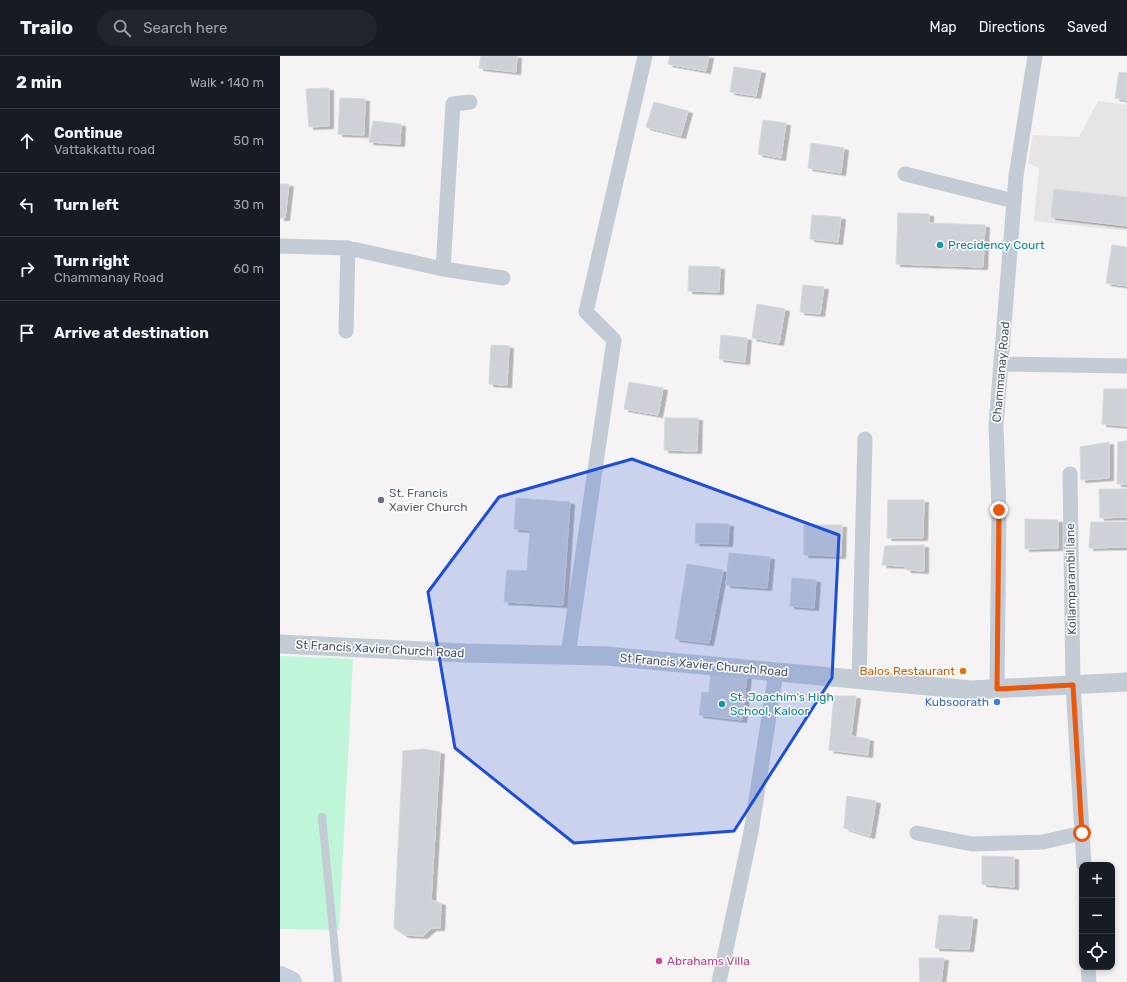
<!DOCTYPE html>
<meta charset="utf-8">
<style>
body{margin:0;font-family:Rubik,sans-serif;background:#20242c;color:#f1f3f6}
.controls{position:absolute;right:12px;bottom:12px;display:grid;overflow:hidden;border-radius:8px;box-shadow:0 2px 6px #0003}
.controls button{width:36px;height:36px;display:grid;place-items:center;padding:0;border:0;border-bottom:1px solid #363941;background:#171b24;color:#f1f3f6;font:20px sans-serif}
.stop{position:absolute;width:12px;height:12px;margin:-9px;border:3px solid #ea580c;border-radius:50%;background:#fff}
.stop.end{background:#ea580c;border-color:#fff;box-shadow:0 1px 4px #0008}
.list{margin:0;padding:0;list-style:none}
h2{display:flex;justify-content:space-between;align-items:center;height:52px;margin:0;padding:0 16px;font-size:17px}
h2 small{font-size:13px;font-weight:400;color:#9ea1a6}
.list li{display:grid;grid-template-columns:26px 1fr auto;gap:12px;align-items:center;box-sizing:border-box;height:64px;padding:0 16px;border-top:1px solid #363941}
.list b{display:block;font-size:15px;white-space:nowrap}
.list p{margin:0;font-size:13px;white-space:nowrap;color:#9ea1a6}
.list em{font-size:13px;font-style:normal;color:#9ea1a6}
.icon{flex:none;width:22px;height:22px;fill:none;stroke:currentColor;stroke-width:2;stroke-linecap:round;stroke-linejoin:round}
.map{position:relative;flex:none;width:847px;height:926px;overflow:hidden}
header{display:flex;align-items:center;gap:24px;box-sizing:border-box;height:56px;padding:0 20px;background:#171b24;border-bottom:1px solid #363941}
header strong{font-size:19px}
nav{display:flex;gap:22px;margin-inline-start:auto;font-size:14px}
.search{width:280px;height:36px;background:#20242c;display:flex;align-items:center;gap:10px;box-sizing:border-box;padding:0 14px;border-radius:22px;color:#9ea1a6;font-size:15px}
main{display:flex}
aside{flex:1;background:#171b24}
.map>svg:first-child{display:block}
.education{fill:#e6e4e5}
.green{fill:#bff5d8}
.building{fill:#cfd1d8;stroke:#d6d8df;filter:url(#shadow)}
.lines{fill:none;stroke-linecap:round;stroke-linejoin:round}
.service{stroke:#c3ccd5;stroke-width:8}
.minor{stroke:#c3ccd5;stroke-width:15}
.tertiary{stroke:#c3ccd5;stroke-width:19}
.secondary{stroke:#c4cedd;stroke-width:22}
.route{stroke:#ea580c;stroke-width:5}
.marked{fill:#1d4ed8;fill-opacity:0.2;stroke:#1d4ed8;stroke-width:3;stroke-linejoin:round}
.culture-dot{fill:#0f9aa8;stroke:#fff;stroke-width:1.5}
.worship-dot{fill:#6b7280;stroke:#fff;stroke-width:1.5}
.food-dot{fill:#e8710a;stroke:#fff;stroke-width:1.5}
.shop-dot{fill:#3f7fe0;stroke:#fff;stroke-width:1.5}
.hotel-dot{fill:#d1479c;stroke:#fff;stroke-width:1.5}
.labels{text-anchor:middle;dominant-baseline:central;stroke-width:3;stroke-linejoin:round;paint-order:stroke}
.culture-label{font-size:12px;fill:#0d838f;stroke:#fff;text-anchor:start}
.street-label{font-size:12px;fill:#485463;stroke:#fff}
.worship-label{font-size:12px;fill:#5b616d;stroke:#fff;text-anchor:start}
.food-label{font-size:12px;fill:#c56008;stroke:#fff;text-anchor:end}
.shop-label{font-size:12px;fill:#366cbe;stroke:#fff;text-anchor:end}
.hotel-label{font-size:12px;fill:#b23c85;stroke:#fff;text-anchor:start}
</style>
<header>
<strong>Trailo</strong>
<div class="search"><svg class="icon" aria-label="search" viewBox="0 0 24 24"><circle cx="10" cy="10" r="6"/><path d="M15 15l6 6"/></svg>Search here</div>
<nav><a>Map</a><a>Directions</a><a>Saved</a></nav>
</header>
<main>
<aside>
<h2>2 min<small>Walk · 140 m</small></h2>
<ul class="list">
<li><svg class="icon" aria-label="ahead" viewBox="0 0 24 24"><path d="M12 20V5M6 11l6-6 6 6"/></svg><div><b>Continue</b><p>Vattakkattu road</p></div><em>50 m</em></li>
<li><svg class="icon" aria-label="left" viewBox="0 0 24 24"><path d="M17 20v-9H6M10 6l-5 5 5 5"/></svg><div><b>Turn left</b></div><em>30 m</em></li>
<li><svg class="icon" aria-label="right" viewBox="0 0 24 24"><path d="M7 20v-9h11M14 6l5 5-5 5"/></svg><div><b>Turn right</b><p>Chammanay Road</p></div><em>60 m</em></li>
<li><svg class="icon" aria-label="arrive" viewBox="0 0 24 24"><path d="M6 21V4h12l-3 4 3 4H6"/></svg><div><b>Arrive at destination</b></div></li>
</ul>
</aside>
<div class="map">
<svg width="847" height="926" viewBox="0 0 847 926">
<defs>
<filter id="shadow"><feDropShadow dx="4.5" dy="2.5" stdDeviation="0" flood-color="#0004"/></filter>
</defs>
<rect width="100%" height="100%" fill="#f5f3f3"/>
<path class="education" d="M818,45L847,49V175L754,165L759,112L748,107L753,79L799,81Z"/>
<path class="green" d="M0,600L73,603L59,874L0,873Z"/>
<path class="building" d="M201,0H237L236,16L199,12Z
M390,0H429L426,15L388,8Z
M454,11L481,15L476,40L450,36Z
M839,16L847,17V44L835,42Z
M49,32V70L29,71L26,33Z
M60,42L85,43L84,79L58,78Z
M374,46L408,55L401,80L366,71Z
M483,64L506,67L501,102L478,98Z
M93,65L121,68L120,88L89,86Z
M531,87L564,92L561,117L528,112Z
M0,128H9L5,162H0Z
M774,133L847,141V170L771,161Z
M618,157L649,158V167L705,169L703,211L616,208Z
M532,159L561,161L558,186L530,183Z
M832,189L847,191V230L826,227Z
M409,210L440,211L439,236L408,235Z
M523,229L544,231L540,258L520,256Z
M477,248L505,253L499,287L472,282Z
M441,279L467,282L465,306L439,303Z
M211,289L229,290L227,329L209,328Z
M349,326L383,332L378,359L344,353Z
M824,333H847V370L822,368Z
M385,362H418L417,395L384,394Z
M847,385V428H837L838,386Z
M829,386V422L801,424L800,391Z
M819,433H847V461L820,462Z
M236,442L290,446L283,549L224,546L227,514L247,515L250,474L234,473Z
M608,444H644L643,482H607Z
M745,463L778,464V492L745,493Z
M811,466H847V491L809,492Z
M416,467L449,468L448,488L415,487Z
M524,469H562L561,500L524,499Z
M644,489V515L627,514L624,510L602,509L605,490Z
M449,497L490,501L487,532L446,529Z
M407,508L443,514L429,587L395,583Z
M512,522L536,524L534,552L510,550Z
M431,615L467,619L462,664L419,659L422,636L429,637Z
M554,640H576L571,680L589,683L588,699L549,694Z
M144,693L160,696L151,844L161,847L160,872H152L143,880L124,879L114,872L123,695Z
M567,740L596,745L590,780L564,772Z
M702,800L734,801V831L702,828Z
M659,859L693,861L689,893L655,892Z
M639,902H664L661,926H640Z"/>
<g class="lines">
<path class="service" d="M42,761L58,926"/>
<path class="minor" d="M625,118L734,145
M0,190L68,192L163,213L223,222
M163,213L173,48L190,46
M66,275L68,192
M721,308L847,310
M790,418L793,629L804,809
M288,599L334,284L306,256L365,0
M579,624L585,383
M717,633L719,454L716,369L736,120L755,0
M637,777L692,788L763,786L802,777
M808,911L809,926
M439,926L471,776L496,616"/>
<path class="tertiary" d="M0,588L185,597L326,600L691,634L847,626"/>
<path class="secondary" d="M0,921L11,926"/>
</g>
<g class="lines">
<path class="route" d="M719,454L717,633L793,629L802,777"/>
</g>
<path class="marked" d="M352,403L559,479L552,622L454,775L294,787L175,692L148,536L219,441Z"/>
<g class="culture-dot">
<circle cx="660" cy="189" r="4"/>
<circle cx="442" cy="648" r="4"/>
</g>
<circle class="worship-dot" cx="101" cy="444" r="4"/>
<circle class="food-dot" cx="683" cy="615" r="4"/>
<circle class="shop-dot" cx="717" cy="646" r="4"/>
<circle class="hotel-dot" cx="379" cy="905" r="4"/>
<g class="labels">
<g class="culture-label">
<text x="668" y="189">Precidency Court</text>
<text x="450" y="641">St. Joachim's High<tspan x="450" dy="14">School, Kaloor</tspan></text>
</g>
<g class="street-label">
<text transform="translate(721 316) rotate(-85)">Chammanay Road</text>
<text transform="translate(791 523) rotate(-91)">Kollamparambil lane</text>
<text transform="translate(100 593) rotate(3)">St Francis Xavier Church Road</text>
<text transform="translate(424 609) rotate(5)">St Francis Xavier Church Road</text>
</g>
<g class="worship-label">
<text x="109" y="437">St. Francis<tspan x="109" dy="14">Xavier Church</tspan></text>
</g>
<g class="food-label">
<text x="675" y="615">Balos Restaurant</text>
</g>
<g class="shop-label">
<text x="709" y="646">Kubsoorath</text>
</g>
<g class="hotel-label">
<text x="387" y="905">Abrahams Villa</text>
</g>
</g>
</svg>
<div class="controls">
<button>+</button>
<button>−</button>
<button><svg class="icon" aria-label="locate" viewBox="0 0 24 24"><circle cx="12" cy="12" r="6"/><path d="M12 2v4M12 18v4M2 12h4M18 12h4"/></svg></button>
</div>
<div class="stop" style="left:802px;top:777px"></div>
<div class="stop end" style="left:719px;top:454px"></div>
</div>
</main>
